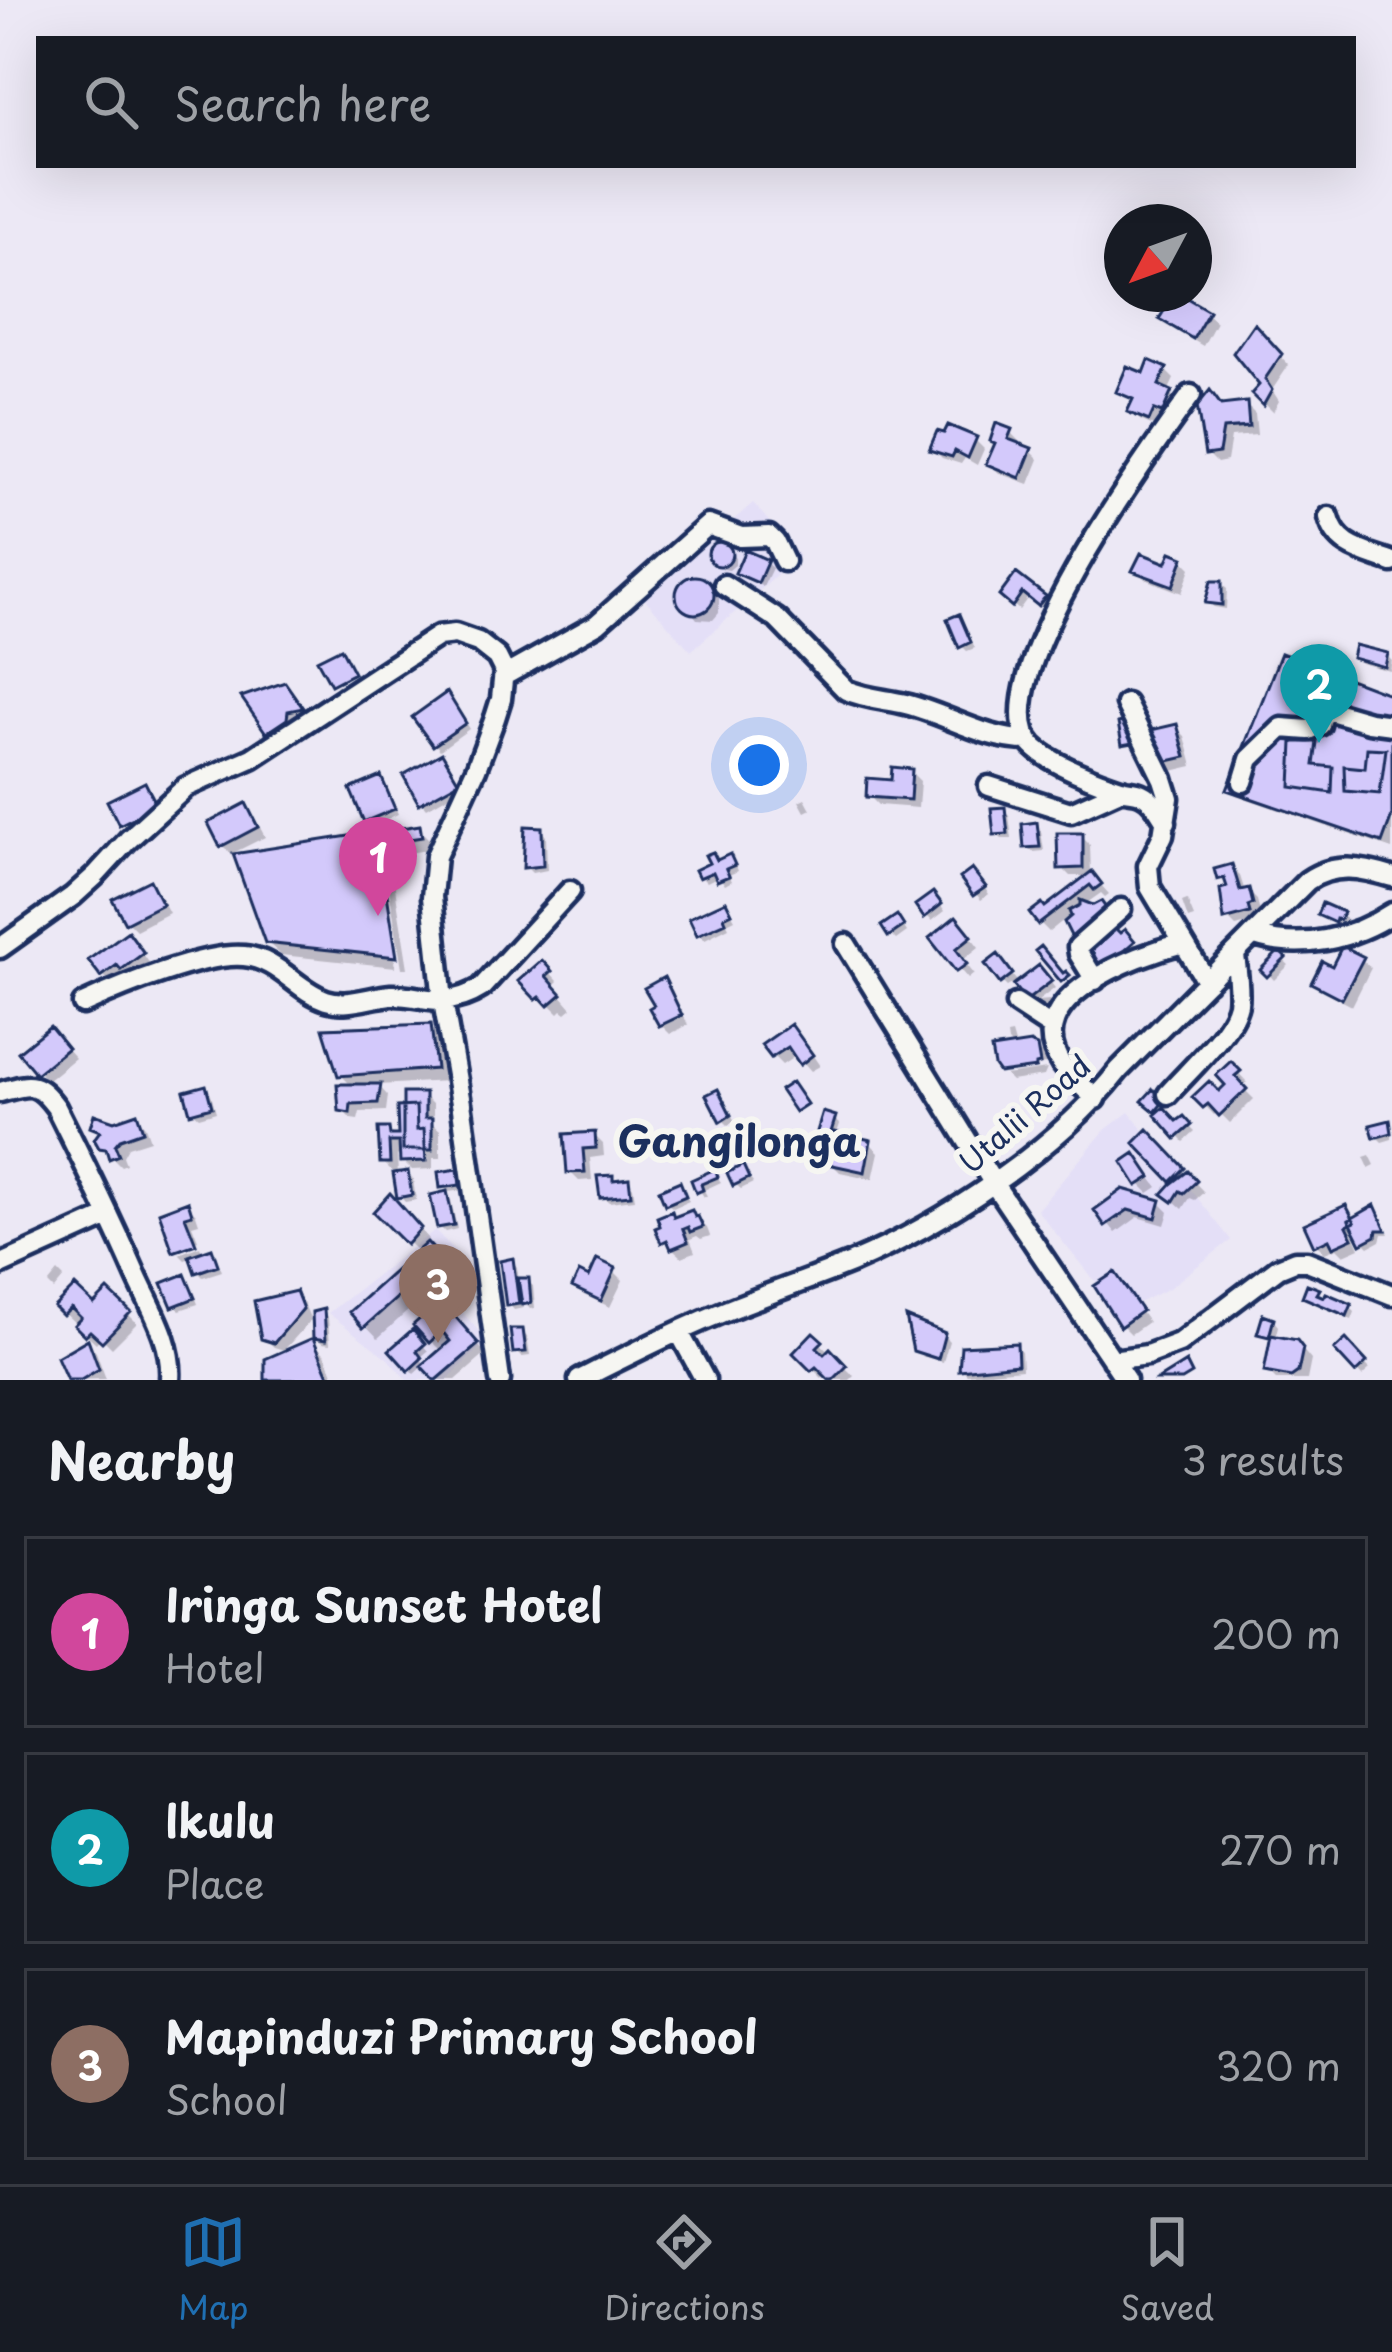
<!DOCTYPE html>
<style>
body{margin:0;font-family:"Playpen Sans",sans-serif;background:#242831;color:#f1f3f6}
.compass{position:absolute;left:1104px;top:204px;width:108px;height:108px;border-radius:50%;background:#171b24;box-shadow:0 12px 48px #0002;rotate:229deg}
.you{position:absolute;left:759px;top:765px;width:42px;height:42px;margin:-30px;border:9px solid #fff;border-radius:50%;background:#1a73e8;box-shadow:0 0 0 18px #1a73e833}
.badge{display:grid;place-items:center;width:78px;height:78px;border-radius:50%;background:#1f6fb2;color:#fff;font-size:39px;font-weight:700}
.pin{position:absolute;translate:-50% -99px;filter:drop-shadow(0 3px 6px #0008)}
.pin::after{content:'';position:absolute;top:63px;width:42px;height:36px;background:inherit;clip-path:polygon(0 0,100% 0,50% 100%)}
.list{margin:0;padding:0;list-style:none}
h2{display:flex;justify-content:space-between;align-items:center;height:156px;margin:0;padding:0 48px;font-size:51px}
h2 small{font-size:39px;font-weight:400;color:#9ea1a6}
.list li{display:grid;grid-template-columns:78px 1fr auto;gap:36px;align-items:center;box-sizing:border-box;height:192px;margin:0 24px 24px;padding:0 24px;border:3px solid #363941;border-radius:0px}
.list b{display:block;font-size:45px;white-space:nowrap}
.list p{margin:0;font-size:39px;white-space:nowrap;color:#9ea1a6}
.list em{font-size:39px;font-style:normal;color:#9ea1a6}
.icon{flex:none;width:66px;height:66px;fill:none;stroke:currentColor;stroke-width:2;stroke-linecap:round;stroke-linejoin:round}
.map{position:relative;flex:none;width:1392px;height:1380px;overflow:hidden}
.search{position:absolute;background:#171b24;box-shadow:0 12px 48px #0002;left:36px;right:36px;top:36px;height:132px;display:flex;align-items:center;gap:30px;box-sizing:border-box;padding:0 42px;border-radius:0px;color:#9ea1a6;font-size:45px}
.sheet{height:804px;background:#171b24}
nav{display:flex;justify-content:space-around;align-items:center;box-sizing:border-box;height:168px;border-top:3px solid #363941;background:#171b24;font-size:33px;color:#9ea1a6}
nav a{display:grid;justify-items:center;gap:6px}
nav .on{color:#1f6fb2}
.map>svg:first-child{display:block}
.built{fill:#e4dff7}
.shadow{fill:#0003}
.building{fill:#d3c9fb;stroke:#1b2f5e;stroke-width:3}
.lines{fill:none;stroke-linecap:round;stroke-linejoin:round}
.minor-casing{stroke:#1b2f5e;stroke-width:27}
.minor{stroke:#f6f6f2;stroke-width:18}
.labels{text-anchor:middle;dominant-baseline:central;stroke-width:12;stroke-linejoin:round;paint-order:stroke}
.street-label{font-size:30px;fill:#1b2f5e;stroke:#f6f6f2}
.district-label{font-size:42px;font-weight:bold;fill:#1b2f5e;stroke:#f6f6f2}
</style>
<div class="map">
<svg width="1392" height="1380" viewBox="0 0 1392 1380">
<rect width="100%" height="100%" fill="#ece8f5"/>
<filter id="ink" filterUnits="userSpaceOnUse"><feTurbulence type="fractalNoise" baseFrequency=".00833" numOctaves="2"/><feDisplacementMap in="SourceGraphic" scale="24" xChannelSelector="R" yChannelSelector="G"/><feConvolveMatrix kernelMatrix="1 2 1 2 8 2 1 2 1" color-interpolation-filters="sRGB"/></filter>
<g filter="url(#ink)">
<path class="built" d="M753,503L799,556L691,651L644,598Z
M1129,1112L1231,1240L1169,1288L1126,1309L1092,1278L1037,1210L1105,1130Z
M435,1230L479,1277L458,1307L487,1341L447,1380H407L387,1358L328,1313Z"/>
<path class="shadow" d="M1207,314L1216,322L1203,346L1172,328L1163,319Z
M1254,328L1289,365L1272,390L1279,401L1273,412L1255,394L1263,385Z
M1165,370L1174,379L1168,392L1179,402L1171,420L1163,417L1158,428L1140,420L1131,411L1134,402L1120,391Z
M1246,405L1255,414L1257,435L1231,437L1227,461L1217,463L1208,454L1222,407Z
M1010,432L1019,441L1017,446L1030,450L1039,459L1029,484L999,473L990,464Z
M975,440L984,449L977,465L965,458L961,464L942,458L933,449Z
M718,546H723L735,557V565L729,570L723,569L712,558L711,553Z
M1182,559L1191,568L1182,593L1145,579L1136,570L1168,567Z
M766,563L772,568L763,587L738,573Z
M1017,577L1049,603L1045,609L1029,596L1019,610L1003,596Z
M690,579L701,580L719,598V613L713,620L697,619L679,596L681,585Z
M1221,584L1227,589L1226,609L1214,607L1208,602Z
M959,618L964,623L975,648L967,651L962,646Z
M1387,656L1392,661L1390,671L1361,663L1355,657Z
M355,676L357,679L338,689L336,686Z
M293,694L308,716L277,740L268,731Z
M1392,698V849L1236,795L1231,789Z
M452,701L469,729L440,750L435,744Z
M1176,727L1185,736L1193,766L1172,771L1163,762Z
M447,762L462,788L427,808L422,802Z
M911,772L920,781L918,808L878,805L869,796Z
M380,779L386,784L398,814L372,826L367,820Z
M144,785L153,794L164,815L130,832L122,824Z
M805,798L811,809L805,812L799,801Z
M245,807L254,816L265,837L231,854L222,845Z
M1004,810L1009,815L1012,839H1002L996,834Z
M1036,826L1041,831L1044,851L1033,852L1027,847Z
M418,828L431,841L433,849L390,856L408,968H402L382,845H376L396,967L281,955L267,942L237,857Z
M541,830L546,836L547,870L532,873L526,867Z
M1081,836L1090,845L1091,874L1109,894L1105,897L1101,893L1084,905L1120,937L1125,933L1142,951L1133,966L1098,956L1076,938L1065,919L1049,932L1040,923L1045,910L1091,876H1070L1061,867Z
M712,855L719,862L729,858L735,863L738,871L729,875L732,881L725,885L719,876L707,882L701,876L713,865Z
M1231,867L1240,876L1245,892L1248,891L1257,900L1260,913L1255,915L1257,921L1236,927L1227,918L1231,889L1220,878Z
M977,878L989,894L981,900L964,879Z
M149,883L158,892L169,913L136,930L127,921Z
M1187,900L1194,917L1188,919L1182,902Z
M938,901L945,911L932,921L927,916Z
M726,904L735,919L727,923L729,927L705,939L699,933Z
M1320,915H1341L1347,920L1340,926Z
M902,924L907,932L896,940L891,935Z
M965,929L979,947L963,960L974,974L968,979L933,938Z
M136,944L150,964L132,977L128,973L112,984L103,975Z
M1279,956L1289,965L1274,980L1265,970Z
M1362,960L1371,968L1352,1006L1323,991L1314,982L1333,970Z
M1003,963L1019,984L1044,974L1055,988L1038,1001L1049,1000L1054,1006L1055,1015L1041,1016L1015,982L1007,987L1002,982Z
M542,964L558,981L553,986L572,1008L566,1013L562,1010L559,1013L550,1004L547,1007L523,981Z
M663,981L672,990L688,1025L670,1034L661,1025Z
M430,1027L443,1039L447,1081L378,1085L388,1096L386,1111L360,1112L358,1120L351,1119L342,1110L353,1087L340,1074Z
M1012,1034L1016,1048H1036L1045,1058L1046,1064L1001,1070L1014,1048L1008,1042L1007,1035Z
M800,1037L820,1066L811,1071L797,1055L782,1065L773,1056Z
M58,1039L75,1058L47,1081L23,1053Z
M1231,1065L1247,1082L1242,1087L1254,1099L1230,1123L1218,1111L1214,1115L1197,1097L1219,1095L1230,1085Z
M1047,1069L1044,1076L1011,1081L1005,1075Z
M205,1088L211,1094L216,1112L199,1117L193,1112Z
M718,1093L735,1121L728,1125L723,1120Z
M1153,1093L1168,1107L1165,1111L1178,1125L1183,1120L1195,1132L1184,1142L1146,1101Z
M424,1096L433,1105V1124L440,1130V1158H433V1169L412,1170L397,1155L398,1175L407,1174L413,1179L416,1200L405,1202L400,1196L396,1171H392L383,1162L388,1131L395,1138L402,1137Z
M136,1117L145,1126L150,1140L128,1147L123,1156L126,1164L121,1166L101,1146V1134L93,1126Z
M834,1119L840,1124L836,1136L870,1143L879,1152L873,1179L840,1172L831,1163L834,1146L824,1143L818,1137Z
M1389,1124L1392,1127V1139L1382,1142L1376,1136Z
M1148,1134L1204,1192L1195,1200L1190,1198L1183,1209L1166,1194L1176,1183L1138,1143Z
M594,1135L603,1144L604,1156L590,1158L592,1180L579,1181L570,1172L567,1137Z
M1370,1155L1375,1165L1369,1168L1364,1157Z
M1135,1157L1158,1187L1149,1193L1140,1184Z
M743,1169L753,1183L741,1189L735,1184Z
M457,1172L463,1178L464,1190L448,1192L443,1186Z
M714,1173L721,1182L704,1190L707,1196L704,1197L694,1181Z
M611,1178L616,1183L628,1181L633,1187L635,1199L609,1202L603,1197Z
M679,1185L689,1201L673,1208L667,1203Z
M446,1195L451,1200L457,1229L445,1232L440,1227Z
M1160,1203L1169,1212L1165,1225L1138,1217L1116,1233L1098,1211Z
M187,1205L196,1214L199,1223L192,1225L198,1240L176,1248V1251L162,1214Z
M399,1206L428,1239L424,1244L465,1288L454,1297L440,1282L378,1338L353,1312L419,1253L377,1212Z
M1346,1208L1355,1217L1375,1209L1389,1234H1382L1380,1241L1369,1247L1353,1232L1360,1248L1344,1255L1337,1248L1325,1253L1316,1244Z
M691,1213L707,1228L710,1236L701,1239L697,1236L690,1239L695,1252L682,1257L664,1241L676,1220Z
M200,1246L203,1254L211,1251L216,1257L222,1271L203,1277L198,1272L193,1257L185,1260L179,1254Z
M512,1261L517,1267L519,1281H528L533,1286L535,1308L530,1309L522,1300L523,1308L514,1310L509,1304Z
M614,1271L623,1280L610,1307L584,1295L575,1286Z
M58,1272L64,1278L54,1290L48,1284Z
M1115,1276L1148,1322L1131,1334L1122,1325Z
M185,1277L190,1283L198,1304L180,1310L175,1305Z
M1318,1292L1326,1300L1350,1307L1355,1312L1352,1320L1311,1302L1305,1296Z
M108,1294L137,1323L112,1348L101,1337L96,1343L58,1307L94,1309Z
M295,1294L304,1304L311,1320L284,1350L274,1347L264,1338Z
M323,1312L328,1318L330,1344L322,1343L316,1337Z
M450,1313L486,1354L456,1380H438L425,1365L415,1374L393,1350L412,1333L428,1351L420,1358L426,1366L442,1352L431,1341Z
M1273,1320L1278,1326L1275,1338L1296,1342L1311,1360L1307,1380H1276L1267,1371L1273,1341L1261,1333Z
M522,1332L527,1337L530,1356L522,1357L516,1351Z
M813,1336L854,1376L850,1380H833L826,1373L822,1378L797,1353Z
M944,1336L949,1341L943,1362L922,1356L916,1350Z
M312,1342L325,1354L336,1380H268Z
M88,1343L96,1352L106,1379L71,1380Z
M1346,1343L1370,1369L1362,1376L1338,1350Z
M1016,1346L1021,1351L1022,1369L967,1374L962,1369Z"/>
<path class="building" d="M1174,294H1180L1209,311L1193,339L1159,319Z
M1254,323L1282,354L1265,379L1272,390L1263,406L1251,394L1259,385L1233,353Z
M1149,360L1167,368L1159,385L1172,391L1162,413L1154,410L1149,421L1127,412L1133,399L1116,392L1127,366L1144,373Z
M1210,390L1221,405L1247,402L1249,427L1223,429L1219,453L1205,455L1197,406Z
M996,423L1012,429L1008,439L1032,448L1020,478L986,464L995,443L990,441Z
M948,425L977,437L968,458L955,451L952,457L929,450L937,431L944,433Z
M708 554a12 12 0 1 1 24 0a12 12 0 1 1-24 0Z
M745,550L768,560L758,583L735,573Z
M1171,552L1184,557L1173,586L1132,571L1141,553L1166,563Z
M1016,573L1046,596L1038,606L1022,593L1012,607L999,596Z
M676 595a19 19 0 1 1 38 0a19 19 0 1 1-38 0Z
M1211,581H1222V605L1205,603Z
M959,614L971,642L959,648L947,619Z
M1355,645L1388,653L1385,667L1352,658Z
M341,648L354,673L331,685L317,660Z
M1281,653L1392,695V816L1382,843L1227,790Z
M285,682L303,708L288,711L287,719L266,733L241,697Z
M447,692L466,723L433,746L412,717Z
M1133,720L1138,742L1122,745L1118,723Z
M1177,724L1186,757L1160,763L1151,730Z
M1293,742H1317L1314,765L1333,767L1332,793L1291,787Z
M1367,748L1386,749L1380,794L1345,791L1344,766L1365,768Z
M442,753L459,782L419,804L403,775Z
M892,767L912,769L910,800L866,797L867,778L891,780Z
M381,776L395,809L364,822L350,789Z
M145,782L157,806L119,825L107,801Z
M246,803L258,827L220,847L208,823Z
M1005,807L1008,834L994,835L991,808Z
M1037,822L1040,847L1024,848L1022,824Z
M420,825L422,837L379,844L397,957L265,943L233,854Z
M525,826L542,827L543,866L523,868Z
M1057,833H1083V868L1058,869Z
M713,852L717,860L730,854L735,865L726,869L729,876L717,881L713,872L699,878L695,870L709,863L705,855Z
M1232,864L1240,890L1249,888L1253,904L1248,906L1250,913L1224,920L1220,889L1227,887L1224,878L1217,880L1214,869Z
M972,869L986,887L973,896L960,878Z
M1092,871L1102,884L1094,890L1090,885L1038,925L1029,913L1042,903L1045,907Z
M150,880L162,904L125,923L112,899Z
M933,892L942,904L924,918L915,905Z
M1080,900L1093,905L1101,901L1109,912L1097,924L1093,921L1073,940L1064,922L1071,916L1069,911L1080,905Z
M726,901L732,913L724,917L726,922L697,935L689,918Z
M1322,903L1343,912L1340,920L1336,919L1335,923L1317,915Z
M897,915L904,926L888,937L881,926Z
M956,916L972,936L956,949L967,964L956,972L929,938Z
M1114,927L1120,933L1125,929L1135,941L1122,952L1126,956L1100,971L1090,959L1094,955L1089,948Z
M128,931L144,953L121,970L117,965L101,977L88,960Z
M1041,946L1063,973L1066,971L1070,975L1061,982L1035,951Z
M1342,946L1364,957L1342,999L1311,983L1322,961L1332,966Z
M1279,951L1286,958L1267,977L1260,970Z
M998,954L1013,974L1000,984L985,964Z
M542,960L552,971L546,976L562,994L548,1006L540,997L536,1000L518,981Z
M1039,965L1052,981L1026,1001L1013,985Z
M664,977L682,1015L659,1026L649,1008L654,1005L644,988Z
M431,1024L436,1069L338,1076L323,1028Z
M791,1024L813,1055L800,1065L788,1047L771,1058L761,1045Z
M50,1026L68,1048L36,1074L18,1052Z
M1030,1043L1037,1046L1040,1064L1036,1065V1068L999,1073L994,1066L991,1049Z
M1231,1061L1241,1071L1235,1076L1247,1089L1219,1116L1208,1104L1203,1108L1192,1097L1209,1081L1219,1091L1225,1085L1216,1075Z
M792,1082L807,1104L795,1112L780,1090Z
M337,1084H381L378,1103L351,1104L350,1113L339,1111Z
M206,1085L212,1107L190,1113L184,1091Z
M718,1089L731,1115L720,1122L706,1095Z
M1153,1089L1165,1100L1155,1112L1142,1101Z
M403,1093H425V1118H432V1150H403Z
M416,1106L417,1130L424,1129L426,1161L400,1162L399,1142H389L390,1163H380L378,1128H389L390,1135H398L397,1107Z
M1164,1107L1177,1121L1184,1116L1192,1125L1176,1139L1155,1115Z
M823,1112L836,1116L828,1142L815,1138Z
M137,1113L143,1131L120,1139L115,1145L119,1155L109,1159L106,1149L99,1148L94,1139L100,1131L90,1127L94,1114L114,1121Z
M1390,1120L1392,1133L1374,1138L1370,1125Z
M1148,1129L1185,1168L1171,1182L1134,1143Z
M595,1132L596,1148L583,1149L585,1172L567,1173L564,1134Z
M834,1132L871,1140L865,1172L828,1164Z
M1135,1153L1151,1177L1137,1186L1122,1162Z
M743,1165L749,1178L733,1186L727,1173Z
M458,1169L460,1185L440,1188L438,1172Z
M715,1169L718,1177L701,1184L703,1190L696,1193L691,1180Z
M408,1171L412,1195L397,1198L393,1173Z
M1188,1171L1197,1181L1184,1193L1180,1191L1173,1202L1162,1194L1171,1184Z
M613,1175V1180L629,1178L631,1195L600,1198L597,1176Z
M680,1181L686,1196L665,1205L659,1190Z
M1123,1189L1161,1200L1156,1218L1128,1210L1105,1226L1094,1210Z
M447,1191L454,1225L437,1228L430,1195Z
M390,1193L421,1228L406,1245L373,1212Z
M188,1201L192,1214L185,1216L196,1244L173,1252L159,1212Z
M1346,1205L1355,1222L1347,1226L1353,1238L1333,1247L1329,1239L1314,1246L1304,1224Z
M1375,1205L1386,1230H1377L1376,1236L1361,1244L1349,1220Z
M692,1210L695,1217L698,1216L703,1227L690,1232L688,1227L683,1229L688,1242L671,1249L667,1240L661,1243L655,1228L660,1226L657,1217L672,1211L674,1217Z
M427,1242L455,1273L440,1287L426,1272L363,1328L349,1312Z
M212,1248L218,1265L195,1273L189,1256Z
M513,1258L519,1304L506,1306L500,1261Z
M597,1259L616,1268L601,1301L572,1287L579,1272L589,1277Z
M1115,1272L1142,1311L1120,1327L1094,1286Z
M185,1274L195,1298L172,1307L162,1283Z
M518,1278H529L531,1303L522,1305Z
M1307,1284L1320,1289L1317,1294L1324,1297L1326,1293L1352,1304L1347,1316L1302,1297Z
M75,1286L94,1304L108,1290L131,1312L102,1342L90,1331L85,1336L74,1325L81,1318L71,1308L63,1316L54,1307Z
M296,1291L303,1309L274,1343L261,1339L254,1301Z
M441,1300L479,1344L437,1380H434L421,1366L450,1341L442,1331L429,1343L413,1325Z
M324,1309L326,1340L313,1338L312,1312Z
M1263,1314L1274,1318L1269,1337L1257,1334Z
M906,1317L945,1333L938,1359L913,1351Z
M413,1329L425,1344L417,1351L422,1358L408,1371L389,1350Z
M510,1329H523L526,1352L513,1353Z
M813,1332L823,1341L817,1347L824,1354L830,1348L847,1366L833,1380H829L816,1367L811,1371L793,1353Z
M1271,1335L1297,1340L1303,1348L1298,1372L1291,1377L1264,1372Z
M313,1338L331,1380H265V1359Z
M88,1339L99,1369L81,1380H67L57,1357Z
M1346,1339L1367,1362L1355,1373L1334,1350Z
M1017,1343L1018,1364L959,1370L961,1346Z
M1186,1362L1192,1374L1182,1380H1157Z"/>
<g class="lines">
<g class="minor-casing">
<path id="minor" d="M1329,517C1336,548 1366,552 1392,562
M724,585L777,619L846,690C864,698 882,699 901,703C944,712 983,740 1028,740
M504,676L597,624L708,525L741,537L769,536L775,542L784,561
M1126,704L1163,779L1169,798L1163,835L1148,866L1150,887L1207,982
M1243,782L1250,759L1282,728L1309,730L1320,725L1322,716L1331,711L1369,722L1392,725
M989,786L1071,812L1122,789
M1166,822C1160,812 1153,799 1142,794C1137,791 1130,791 1124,790C1099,782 1051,764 1033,746C976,689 1154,446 1191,395
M1255,936C1301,951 1353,939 1392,913
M846,944L994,1184L1126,1380
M0,948L73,896L95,876L128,840L186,787L252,758L438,636L455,634L478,642L497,657L504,671L501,699L495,718L476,769L436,856L432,897L443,1001L462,1109L500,1380
M1095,980L1079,954L1078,947L1121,909
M83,1004C120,987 205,952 244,956C278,959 296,990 326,1000C347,1007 369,997 391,995C410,994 428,1001 446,1000C460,999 470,995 481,988L570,891
M1016,1004L1051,1027
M0,1092C30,1084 36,1080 56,1107C84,1163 111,1218 136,1275C151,1309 173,1342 170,1380
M1168,1094C1187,1072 1232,1032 1238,1004C1240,988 1237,971 1235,956
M1096,1099C1085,1088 1071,1078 1062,1065C1016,998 1136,955 1183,943
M0,1265L109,1216
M679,1332L705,1380
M1112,1360L1147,1355L1179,1343L1278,1268L1295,1261H1307L1392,1295
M579,1380C631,1354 684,1327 738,1306C776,1291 814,1278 851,1263C943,1224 1057,1149 1119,1070L1307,881C1334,862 1362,868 1392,877"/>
</g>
<use href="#minor" class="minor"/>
</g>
</g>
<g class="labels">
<g class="street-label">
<text transform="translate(1024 1113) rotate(-41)">Utalii Road</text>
</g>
<g class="district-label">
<text x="739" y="1139">Gangilonga</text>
</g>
</g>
</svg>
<svg class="compass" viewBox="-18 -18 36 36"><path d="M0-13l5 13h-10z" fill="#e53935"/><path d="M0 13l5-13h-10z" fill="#9ea1a6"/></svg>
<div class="you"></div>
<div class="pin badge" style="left:378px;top:916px;background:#d1479c">1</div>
<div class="pin badge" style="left:1319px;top:743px;background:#0f9aa8">2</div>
<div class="pin badge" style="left:438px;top:1343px;background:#8d6e63">3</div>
<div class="search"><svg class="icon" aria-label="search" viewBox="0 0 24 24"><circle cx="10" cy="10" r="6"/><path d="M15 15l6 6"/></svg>Search here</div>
</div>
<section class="sheet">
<h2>Nearby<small>3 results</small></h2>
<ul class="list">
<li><span class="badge" style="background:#d1479c">1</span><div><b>Iringa Sunset Hotel</b><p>Hotel</p></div><em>200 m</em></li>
<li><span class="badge" style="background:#0f9aa8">2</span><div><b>Ikulu</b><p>Place</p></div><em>270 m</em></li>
<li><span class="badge" style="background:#8d6e63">3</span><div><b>Mapinduzi Primary School</b><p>School</p></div><em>320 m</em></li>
</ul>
</section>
<nav>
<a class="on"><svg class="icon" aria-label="map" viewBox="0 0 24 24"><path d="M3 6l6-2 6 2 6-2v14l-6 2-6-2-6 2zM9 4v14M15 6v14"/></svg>Map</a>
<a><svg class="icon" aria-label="directions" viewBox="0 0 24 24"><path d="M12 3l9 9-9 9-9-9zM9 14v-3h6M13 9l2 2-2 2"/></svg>Directions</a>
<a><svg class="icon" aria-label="saved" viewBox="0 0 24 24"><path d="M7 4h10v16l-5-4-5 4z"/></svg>Saved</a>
</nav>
